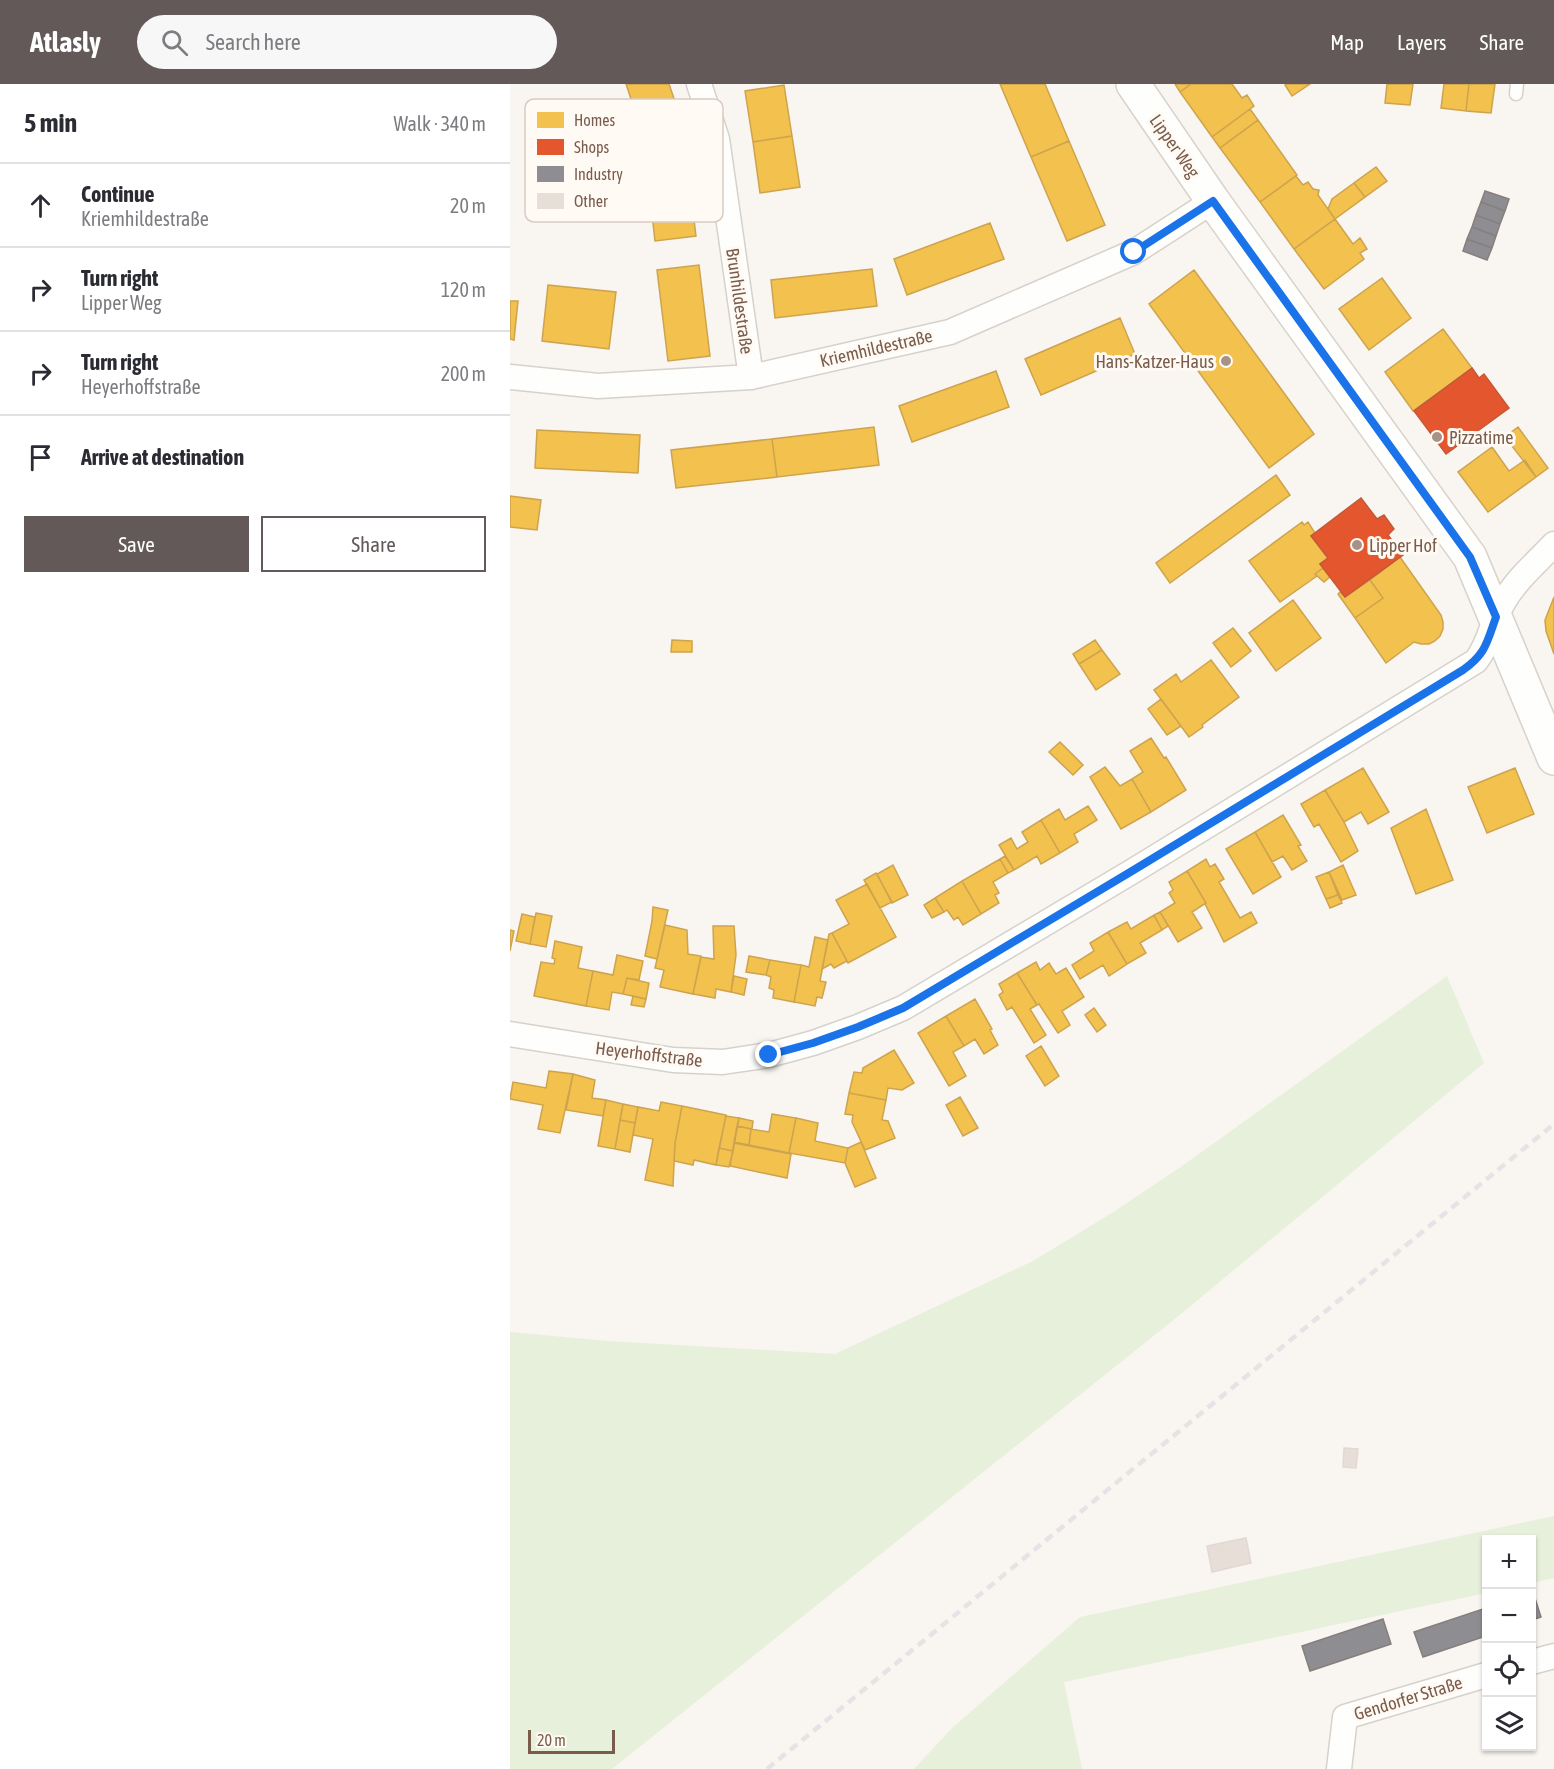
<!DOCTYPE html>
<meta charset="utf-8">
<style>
body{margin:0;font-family:"Asap Condensed",sans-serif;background:#f7f7f7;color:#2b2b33}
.controls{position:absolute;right:18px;bottom:18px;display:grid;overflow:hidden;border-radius:0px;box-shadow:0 2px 4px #0004}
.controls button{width:54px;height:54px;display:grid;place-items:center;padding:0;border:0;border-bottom:2px solid #e1e1e2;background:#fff;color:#2b2b33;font:30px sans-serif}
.scale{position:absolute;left:18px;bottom:15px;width:87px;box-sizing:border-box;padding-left:6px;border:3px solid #7a5c4d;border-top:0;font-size:16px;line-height:21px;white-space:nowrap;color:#7a5c4d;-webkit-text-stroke:4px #fffaf3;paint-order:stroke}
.stop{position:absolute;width:18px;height:18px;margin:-14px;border:4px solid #1a73e8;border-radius:50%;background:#fff}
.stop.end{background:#1a73e8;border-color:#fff;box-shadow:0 2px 6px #0008}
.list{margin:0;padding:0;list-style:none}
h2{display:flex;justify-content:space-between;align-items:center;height:78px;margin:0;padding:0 24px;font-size:26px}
h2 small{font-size:20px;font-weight:400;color:#7c7c81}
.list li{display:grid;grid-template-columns:39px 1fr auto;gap:18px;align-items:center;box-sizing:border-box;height:84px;padding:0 24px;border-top:2px solid #e1e1e2}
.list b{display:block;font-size:22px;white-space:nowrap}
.list p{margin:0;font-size:20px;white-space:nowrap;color:#7c7c81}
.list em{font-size:20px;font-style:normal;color:#7c7c81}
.actions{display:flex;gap:12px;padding:18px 24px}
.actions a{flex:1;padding:14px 0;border:2px solid #625958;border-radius:0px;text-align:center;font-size:21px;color:#625958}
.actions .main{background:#625958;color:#fff}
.icon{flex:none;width:33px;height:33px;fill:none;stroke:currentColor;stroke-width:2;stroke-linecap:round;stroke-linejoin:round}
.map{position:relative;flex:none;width:1044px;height:1685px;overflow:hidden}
header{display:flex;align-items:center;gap:36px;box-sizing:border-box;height:84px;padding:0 30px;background:#625958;color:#fff}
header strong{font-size:28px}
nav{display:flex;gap:33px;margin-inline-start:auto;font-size:21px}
.search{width:420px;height:54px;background:#f7f7f7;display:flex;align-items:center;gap:15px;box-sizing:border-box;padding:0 21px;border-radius:33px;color:#7c7c81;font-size:22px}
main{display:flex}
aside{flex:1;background:#fff}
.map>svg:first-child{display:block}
.green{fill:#e7f0db}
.homes{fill:#f2c14e;stroke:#cea34e;stroke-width:1.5}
.shops{fill:#e4572e;stroke:#c45837;stroke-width:1.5}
.industry{fill:#8d8d92;stroke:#877e7d;stroke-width:1.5}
.building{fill:#e6ded7;stroke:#e2d8d2;stroke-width:1.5}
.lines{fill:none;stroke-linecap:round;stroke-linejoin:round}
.lane-casing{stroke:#d7d1cb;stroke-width:15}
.street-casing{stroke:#d7d1cb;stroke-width:27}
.secondary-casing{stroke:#d9d2cb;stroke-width:36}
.lane{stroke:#fefefd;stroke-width:12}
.street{stroke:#fefefd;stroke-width:24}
.secondary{stroke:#fefefd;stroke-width:33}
.rail{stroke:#e6e3e7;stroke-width:4.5;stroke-dasharray:9 6;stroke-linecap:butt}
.route{stroke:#1a73e8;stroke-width:8}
.poi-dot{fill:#a69286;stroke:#fffaf3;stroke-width:2}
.labels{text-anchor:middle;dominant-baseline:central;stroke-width:6;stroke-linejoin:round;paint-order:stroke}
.street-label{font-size:18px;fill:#7a5c4d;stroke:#fffaf3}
.poi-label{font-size:18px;fill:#7a5c4d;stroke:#fffaf3;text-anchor:start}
.key{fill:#fffaf3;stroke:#d7cbc1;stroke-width:1.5}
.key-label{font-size:16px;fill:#7a5c4d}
</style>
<header>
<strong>Atlasly</strong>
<div class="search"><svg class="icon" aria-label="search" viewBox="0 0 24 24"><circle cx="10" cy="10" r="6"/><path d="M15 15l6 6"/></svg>Search here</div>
<nav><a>Map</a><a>Layers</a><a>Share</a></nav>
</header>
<main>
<aside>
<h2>5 min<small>Walk · 340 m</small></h2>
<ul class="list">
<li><svg class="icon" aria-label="ahead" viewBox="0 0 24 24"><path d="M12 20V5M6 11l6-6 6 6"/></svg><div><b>Continue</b><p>Kriemhildestraße</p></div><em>20 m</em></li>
<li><svg class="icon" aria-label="right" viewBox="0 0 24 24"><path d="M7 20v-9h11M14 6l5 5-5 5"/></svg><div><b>Turn right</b><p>Lipper Weg</p></div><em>120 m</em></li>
<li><svg class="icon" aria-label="right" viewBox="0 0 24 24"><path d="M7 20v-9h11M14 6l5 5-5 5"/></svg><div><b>Turn right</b><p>Heyerhoffstraße</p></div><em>200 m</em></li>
<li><svg class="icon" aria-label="arrive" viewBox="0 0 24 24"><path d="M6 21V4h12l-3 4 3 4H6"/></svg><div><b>Arrive at destination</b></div></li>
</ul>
<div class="actions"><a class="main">Save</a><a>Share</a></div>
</aside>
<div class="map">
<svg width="1044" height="1685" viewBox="0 0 1044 1685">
<rect width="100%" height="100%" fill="#f9f5f0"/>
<path class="green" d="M937,892L974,979L666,1234L102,1685H0V1248L98,1257L325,1270L523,1177L605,1127L672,1082Z
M1044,1432V1494L1022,1499V1456H976V1509L554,1598L572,1685H404L441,1645L570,1533Z"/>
<path class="homes" d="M116,0H159L169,29L130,42Z
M490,0H535L559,57L521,73Z
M665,0H681L670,8Z
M681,0H722L732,14L737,11L744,22L702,53L670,8Z
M777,0H800L782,12L775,1Z
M877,0H903L900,21L875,19Z
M934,0H959L956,27L931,24Z
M959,0H985L981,29L956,27Z
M274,1L282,52L243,58L235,7Z
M740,25L748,36L710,64L702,53Z
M748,36L787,91L750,118L710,64Z
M282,52L290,103L250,109L243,58Z
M559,57L595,141L557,157L521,73Z
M175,63L186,152L145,157L135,68Z
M866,83L877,97L855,113L844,99Z
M786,92L793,101L798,98L803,105L809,106L808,111L825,135L784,165L750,118Z
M844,99L855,113L825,135L818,125L822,115Z
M825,135L843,160L850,154L857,165L850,169L854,175L814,205L784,165Z
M480,139L494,175L397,211L384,175Z
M189,181L200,272L158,277L147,186Z
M362,185L367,222L265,234L261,196Z
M684,186L804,350L759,384L639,220Z
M872,194L901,234L859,266L829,225Z
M38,201L106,208L99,265L32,257Z
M0,217H8L4,256L0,255Z
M610,234L625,270L531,311L515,275Z
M933,245L962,284L903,327L875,288Z
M486,287L499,323L402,358L389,322Z
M364,343L369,381L267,393L262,355Z
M1008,343L1038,384L1026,393L998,357L1002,354L999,350Z
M27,346L130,351L128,389L25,384Z
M262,355L267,393L166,404L161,366Z
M982,363L999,387L1015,376L1026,393L978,428L948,388Z
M766,391L780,411L660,499L646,479Z
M0,412L31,416L27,446L0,443Z
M792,438L794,441L798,438L805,449L801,452L818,474L810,480L813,484L805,490L807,492L770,518L739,477Z
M890,473L931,531L933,538V545L930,552L925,557L919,560H911L904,558L876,579L845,534L873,514L860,496Z
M813,484L820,493L814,498L805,490Z
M860,496L873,514L845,534L828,510L830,508L835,513Z
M1044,513V570L1036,547L1035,536Z
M783,516L811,554L766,587L739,549Z
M723,544L741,567L721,583L703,559Z
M162,556L182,557V568H161Z
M585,556L592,566L569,580L563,570Z
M592,566L610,590L586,606L569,580Z
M701,576L729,613L692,641L693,643L679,653L644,606L666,590L671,598Z
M651,615L671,642L657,651L638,625Z
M641,654L654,674L656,673L676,706L641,728L622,695L633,688L620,667Z
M550,658L573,681L563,691L539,668Z
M595,683L610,702L622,695L641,728L611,745L580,693Z
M853,684L879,728L858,740L851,728L834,738L815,706Z
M1005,684L1024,730L977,749L958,703Z
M815,706L834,738L848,767L831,778L809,740L804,743L791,720Z
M578,722L587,736L564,750L568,758L550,769L531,736L549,725L555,736Z
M916,725L943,796L906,810L881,744Z
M773,731L791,761L788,762L797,777L782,786L773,772L762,778L745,748Z
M531,736L550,769L531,780L527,772L504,786L489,761L501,754L507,765L518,758L512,748Z
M745,748L771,793L743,810L716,765Z
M495,772L504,786L498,789L490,775Z
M490,775L498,789L483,798L489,809L485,811L489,819L471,830L452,797Z
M696,775L700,783L705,780L714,795L709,798L730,834L741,828L747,839L714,858L695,820L696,819L677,787Z
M383,781L398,811L382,819L367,790Z
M833,781L846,811L832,816L819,788Z
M677,787L696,819L682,828L692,844L668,858L650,828L665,819L659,809L663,806L659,798Z
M819,788L828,811L816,815L806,793Z
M366,789L382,818L370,824L354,796Z
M452,797L471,830L453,841L448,833L444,836L437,826L434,828L425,814Z
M357,800L386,853L338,879L322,849L339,840L326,816Z
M828,811L832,819L820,824L816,815Z
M425,814L434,828L422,834L414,821Z
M143,823L158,826L147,875L135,872L142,837Z
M650,828L658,842L652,846L644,831Z
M26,829L42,832L36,863L20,860Z
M12,830L25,833L20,860L6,857Z
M644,831L652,846L630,859L636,869L617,880L598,848L617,838L621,845Z
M155,841L177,846L178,870L191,872L183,910L150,903L154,886L145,884Z
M203,842H224L226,871L221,908L206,905L205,914L183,910L191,873L204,875Z
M0,846L4,847L0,867Z
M598,848L617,880L599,892L593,881L570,895L562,881L584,867L580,859Z
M322,849L337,877L324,884L321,880L312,885L319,850Z
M305,853L318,856L310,897L316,898L312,914L307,913L305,922L284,918L291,881L299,883Z
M45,857L72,863L68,884L83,887L76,922L24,912L31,878L44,880L45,875L42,874Z
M107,871L133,877L129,896L117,894L113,910L102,908L99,926L76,922L83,887L103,891Z
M239,872L260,876L256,891L236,888Z
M260,876L291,881L284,918L263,914L264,906L259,904L261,893L256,891Z
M526,878L530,886L539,879L546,890L556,884L574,913L552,927L560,941L548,949L529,920L527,921L507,889Z
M507,889L527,921L520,925L536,951L524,959L502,923L497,926L489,911L493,908L489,900Z
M224,892L237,895L234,911L221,908Z
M117,894L139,899L136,915L113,910Z
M123,912L136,915L134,923L121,921Z
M465,915L482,945L480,946L488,961L474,970L465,955L454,962L436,932Z
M584,924L596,941L587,948L575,931Z
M436,932L454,962L443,968L456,992L439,1002L408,949Z
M531,962L549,992L535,1002L516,972Z
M384,966L404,999L392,1006L378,1004L376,1016L339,1009L344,988L352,989L353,984Z
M39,987L63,990L50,1049L28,1045L33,1021L0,1015L3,998L36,1004Z
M63,990L85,996L82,1014L96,1016L93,1032L56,1026Z
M339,1009L376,1016L372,1036L378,1037L385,1054L355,1066L342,1038L343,1031L335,1030Z
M450,1013L468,1044L453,1052L436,1021Z
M96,1016L113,1020L105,1065L88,1062Z
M151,1018L172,1022L165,1059L163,1102L135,1096L143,1055L123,1051L128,1023L149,1027Z
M113,1020L128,1023L125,1039L110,1036Z
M172,1022L216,1031L206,1081L184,1076L183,1081L164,1077L165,1059Z
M262,1030L286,1034L279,1069L239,1061L241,1045L259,1048Z
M216,1032L229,1034L223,1067L209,1064Z
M229,1034L243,1037L242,1045L227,1042Z
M286,1034L308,1039L305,1057L338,1064L335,1079L279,1069Z
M110,1036L125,1039L120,1068L105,1065Z
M227,1042L241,1045L239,1061L224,1058Z
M351,1058L366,1094L345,1103L335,1079L338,1064Z
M224,1059L281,1070L277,1094L220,1082Z
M209,1064L223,1067L219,1083L206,1081Z"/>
<path class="shops" d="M962,284L969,294L974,290L999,324L936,370L904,327Z
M851,414L867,435L874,431L884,445L878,451L893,471L835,513L810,480L818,474L801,452Z"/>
<path class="industry" d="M975,107L999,115L995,127L971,118Z
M971,118L995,127L990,140L966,131Z
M966,131L990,140L986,152L962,143Z
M962,143L986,152L982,164L957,155Z
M957,155L982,164L977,176L953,167Z
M1023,1508L1031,1533L1022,1536V1509Z
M976,1524V1552L913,1573L904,1548Z
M873,1535L881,1560L800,1587L792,1562Z"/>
<path class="building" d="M834,1364L848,1365L846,1384L833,1383Z
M736,1454L741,1479L702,1488L697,1462Z"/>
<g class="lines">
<g class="lane-casing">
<path id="lane" d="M1006,10L1007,0"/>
</g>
<g class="street-casing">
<path id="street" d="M189,0L207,55L241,293
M0,293L88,302L241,293L440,248L624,168L703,117
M0,950L163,976L213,978L259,971L303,959L348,943L393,924L623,787L966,577C980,559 982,536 994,517C1007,495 1027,478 1044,460
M1022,1578L1044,1572
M829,1685L835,1633L976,1591"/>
</g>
<g class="secondary-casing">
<path id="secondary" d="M623,0L703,117L960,473L1044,674"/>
</g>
<use href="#lane" class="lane"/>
<use href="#street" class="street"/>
<use href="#secondary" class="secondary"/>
<path class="rail" d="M257,1685L1044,1040"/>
</g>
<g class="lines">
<path class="route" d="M259,971L303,959L348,943L393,924L622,787L953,586C976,570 977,558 986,533L960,473L703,117L624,168"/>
</g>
<g class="poi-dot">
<circle cx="716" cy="277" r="6"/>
<circle cx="927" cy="353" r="6"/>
<circle cx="847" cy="461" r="6"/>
</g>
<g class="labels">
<g class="street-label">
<text transform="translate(665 62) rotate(55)">Lipper Weg</text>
<text transform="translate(230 217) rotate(82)">Brunhildestraße</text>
<text transform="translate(366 264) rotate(-13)">Kriemhildestraße</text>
<text transform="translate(139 970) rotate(7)">Heyerhoffstraße</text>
<text transform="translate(898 1614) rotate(-17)">Gendorfer Straße</text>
</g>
<g class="poi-label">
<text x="704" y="277" text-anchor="end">Hans-Katzer-Haus</text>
<text x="939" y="353">Pizzatime</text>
<text x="859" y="461">Lipper Hof</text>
</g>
</g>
<rect x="15" y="15" width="198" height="123" rx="9" class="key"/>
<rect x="27" y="28" width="27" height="16" fill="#f2c14e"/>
<rect x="27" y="55" width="27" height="16" fill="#e4572e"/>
<rect x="27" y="82" width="27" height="16" fill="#8d8d92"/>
<rect x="27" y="109" width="27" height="16" fill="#e6ded7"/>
<g class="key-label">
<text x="64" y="42">Homes</text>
<text x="64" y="69">Shops</text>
<text x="64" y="96">Industry</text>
<text x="64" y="123">Other</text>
</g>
</svg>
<div class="controls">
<button>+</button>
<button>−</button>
<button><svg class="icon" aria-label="locate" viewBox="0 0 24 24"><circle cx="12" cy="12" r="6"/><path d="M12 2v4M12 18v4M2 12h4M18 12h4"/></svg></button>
<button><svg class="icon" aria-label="layers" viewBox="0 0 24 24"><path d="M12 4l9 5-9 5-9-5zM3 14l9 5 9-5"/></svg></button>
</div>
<div class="scale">20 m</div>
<div class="stop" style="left:624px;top:168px"></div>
<div class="stop end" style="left:259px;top:971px"></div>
</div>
</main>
